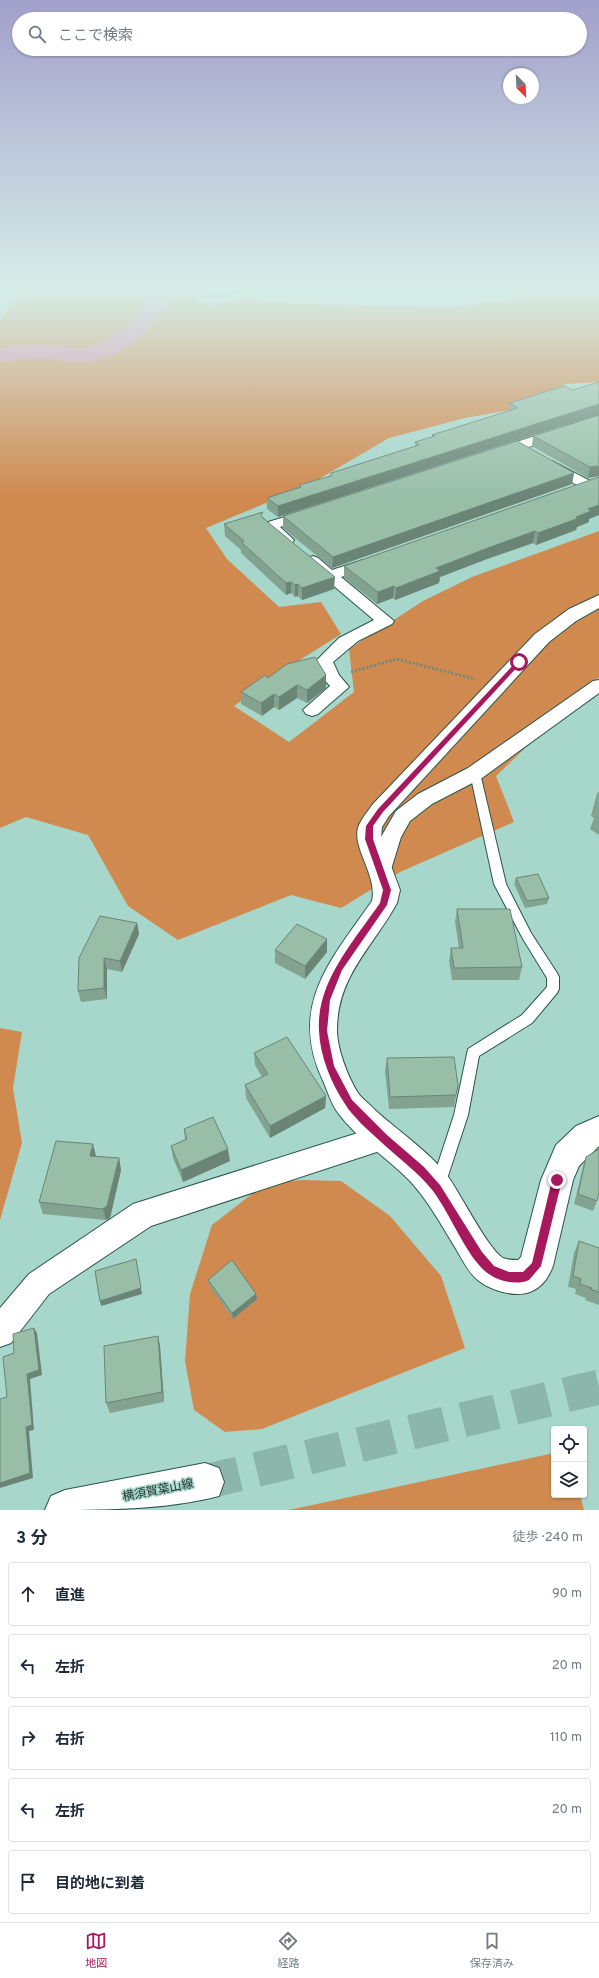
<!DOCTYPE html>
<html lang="ja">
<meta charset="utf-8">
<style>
body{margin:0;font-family:Overpass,"Noto Sans JP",sans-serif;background:#f6f6f7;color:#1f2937}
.controls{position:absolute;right:12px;bottom:12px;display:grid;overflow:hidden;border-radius:4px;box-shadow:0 1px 3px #0004}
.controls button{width:36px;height:36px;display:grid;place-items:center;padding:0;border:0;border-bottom:1px solid #e0e1e3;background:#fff;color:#1f2937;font:20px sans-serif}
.compass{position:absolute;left:503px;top:68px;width:36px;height:36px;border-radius:50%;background:#fff;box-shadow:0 1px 3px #0004;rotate:156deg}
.stop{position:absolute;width:12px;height:12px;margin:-9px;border:3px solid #a6195c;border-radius:50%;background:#fff}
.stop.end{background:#a6195c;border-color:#fff;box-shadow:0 1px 4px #0008}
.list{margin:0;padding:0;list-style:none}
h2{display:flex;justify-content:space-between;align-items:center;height:52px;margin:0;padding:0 16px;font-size:17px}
h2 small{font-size:13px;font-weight:400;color:#747a83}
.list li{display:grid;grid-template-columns:26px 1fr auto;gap:12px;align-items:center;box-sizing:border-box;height:64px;margin:0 8px 8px;padding:0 8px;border:1px solid #e0e1e3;border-radius:4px}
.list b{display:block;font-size:15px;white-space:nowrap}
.list em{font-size:13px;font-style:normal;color:#747a83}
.icon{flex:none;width:22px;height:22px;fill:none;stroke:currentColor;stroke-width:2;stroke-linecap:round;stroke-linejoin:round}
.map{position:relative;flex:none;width:599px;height:1510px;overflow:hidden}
.search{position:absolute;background:#fff;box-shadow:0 1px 3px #0004;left:12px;right:12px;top:12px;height:44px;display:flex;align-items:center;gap:10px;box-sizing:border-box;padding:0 14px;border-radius:22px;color:#747a83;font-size:15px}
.sheet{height:412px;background:#fff}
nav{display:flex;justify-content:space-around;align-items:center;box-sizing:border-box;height:56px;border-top:1px solid #e0e1e3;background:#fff;font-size:11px;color:#747a83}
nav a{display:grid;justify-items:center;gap:2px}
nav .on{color:#a6195c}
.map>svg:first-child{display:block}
.forest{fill:#d0894e}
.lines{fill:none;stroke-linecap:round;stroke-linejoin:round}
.river{fill:#da819f;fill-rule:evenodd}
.primary-tunnel{stroke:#8cb6ac;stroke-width:35;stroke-dasharray:35 18;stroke-linecap:butt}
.service-casing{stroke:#2a564d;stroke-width:2}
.minor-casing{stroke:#2a564d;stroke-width:2}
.tertiary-casing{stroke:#2a564d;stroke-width:2}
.primary-casing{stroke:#2a564d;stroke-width:2}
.path{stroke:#688982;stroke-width:2.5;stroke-dasharray:2 2;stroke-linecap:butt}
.service{fill:#fff;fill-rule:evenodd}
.minor{fill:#fff;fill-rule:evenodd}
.tertiary{fill:#fff;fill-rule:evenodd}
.primary{fill:#fff;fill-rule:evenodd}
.wall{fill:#83a390}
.shaded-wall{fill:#6a8576}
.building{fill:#98bea8;stroke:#6a8576}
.route{fill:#a6195c}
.labels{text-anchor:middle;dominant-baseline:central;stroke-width:3;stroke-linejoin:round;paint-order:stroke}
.near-street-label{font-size:12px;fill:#223430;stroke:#a7d6cb}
</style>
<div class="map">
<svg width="599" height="1510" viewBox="0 0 599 1510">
<rect width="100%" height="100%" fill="#a7d6cb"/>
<path class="forest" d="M30,287H192L198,302L213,305L243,298L277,303L447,307L506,301L515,296L530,292L529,287H599V382L565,384L532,406L465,418L389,438L307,486L206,528L227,559L279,607L321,602L341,634L284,670L234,706L289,742L354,692L349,649L423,601L472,577L599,531V677L496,776L514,822L400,872L341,908L291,895L178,940L128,906L88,835L26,817L0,828V319L18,296Z
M0,1028L22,1032L13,1088L22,1143L0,1220Z
M302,1180L341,1181L390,1216L441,1276L465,1348L262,1429L225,1432L194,1410L185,1361L190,1294L212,1225L266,1183Z
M554,1453V1495H580L584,1510H289Z"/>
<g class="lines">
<path class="river" d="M157,287H177C160,323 125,360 83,362C71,363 60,360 49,359C33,358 16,360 0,362V348C16,346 33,344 49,345C61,346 74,350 86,348C115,342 143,312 157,287Z"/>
<path class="primary-tunnel" d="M205,1482L599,1387"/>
<g class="service-casing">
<path id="service" d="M475,770L480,773L506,884L531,933L557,973L559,977V989L557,993L532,1023L479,1056L468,1115L446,1182L444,1187L439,1189L434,1187L432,1182L454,1115L468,1049L522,1015L547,987V978L523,939L494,884L470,773Z"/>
</g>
<g class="minor-casing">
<path id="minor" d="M599,415V423L505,455H495L494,452L495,449Z
M552,461L592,482L594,485L592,488H582L547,468L545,465L547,462Z
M307,510L312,511L314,514L312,517L280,527L294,540L292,543H282L263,526L265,523Z
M313,556L318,558L332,570L363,560H373L376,563L373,566L341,577L394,621L392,624L358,641L333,662L339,675L349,687L318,714L312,716L306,714L303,710L330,686L322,677L315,662L339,638L374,620L308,564L305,561L308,558Z
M599,680V693L482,778L432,804L410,821L401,837L389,876L381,878L373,876L370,870L381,837L396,811L418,794L468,768L593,681Z
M383,1125L392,1129L396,1138L392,1147L151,1226L49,1294L11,1343L0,1347V1308L29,1274L133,1204Z"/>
</g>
<g class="tertiary-casing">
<path id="tertiary" d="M599,595V608L576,621L549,642L389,816L382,827L381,839L400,890L397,903C373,947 337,976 337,1030C337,1049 348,1077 358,1093C362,1099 370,1104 375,1110C399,1132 429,1151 449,1178C461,1195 488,1249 503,1258C508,1260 513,1260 518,1260L521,1257L541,1180L556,1145L576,1126L599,1116V1146L579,1166L573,1180L553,1266C547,1282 536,1294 518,1294C505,1294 489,1289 479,1281C469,1274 462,1259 456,1249C442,1226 429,1202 411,1182C388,1158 358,1140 338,1113C332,1105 328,1093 324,1083C287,1007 330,961 372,901C378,875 350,846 359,825C362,818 368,811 373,804L535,634L569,609Z"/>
</g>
<g class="primary-casing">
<path id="primary" d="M205,1463L219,1468L224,1482L219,1496C166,1510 101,1510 45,1510L51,1496L65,1490Z"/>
</g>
<path class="path" d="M351,672L397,659L475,679"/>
<use href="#service" class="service"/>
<use href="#minor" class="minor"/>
<use href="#tertiary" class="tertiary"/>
<use href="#primary" class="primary"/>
</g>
<path class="wall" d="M199,287H258V289L210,299L199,293Z
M573,390L278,517L267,509V498L299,487V485L331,476V473L415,446V442L432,437V435L508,411L510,403Z
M599,415V476L588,478L532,446L533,436Z
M574,473L572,484L332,568L283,528V516Z
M599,515L589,519V522L577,527L576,530L536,545L533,543L487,559L440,577L439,583L395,600L393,598L377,604L344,578V566Z
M263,517L334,589L302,600L298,596L295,597L291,593L286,595L241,553V550L225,536L224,524Z
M326,675V688L307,703L297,698L279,710L274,707L262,716L241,704V692L268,678Z
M599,792V835L590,829L594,818L591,816L597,793Z
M516,878L549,898L547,904L525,908L514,884Z
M457,909L522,967L519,980H452L449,961L451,948H459L455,922Z
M137,923L139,934L122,972L107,969V999L81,1002L78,991L79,958Z
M275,950L327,952L305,979L275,963Z
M254,1053L326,1096L325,1108L270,1138L246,1098L245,1085L262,1077L255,1065Z
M387,1058L458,1085L454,1107L389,1109L385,1071Z
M184,1129L230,1161L183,1182L173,1158L171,1146L185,1140Z
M96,1156L119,1158L121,1170L110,1218L106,1220L43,1214L39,1202Z
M586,1157L597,1201L593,1211L574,1204L583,1167Z
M579,1241L599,1248V1305L585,1300L586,1298L575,1294L576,1289L568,1287L574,1253Z
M208,1280L257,1299L233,1319L209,1285Z
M158,1336L160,1346L164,1402L110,1413L106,1403Z"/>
<path class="shaded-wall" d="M227,287H258V289L210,299V291Z
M599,404V414L278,517V506Z
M599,466V476L588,478L590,467Z
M574,473L572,484L332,568L333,557Z
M598,502H599V515L589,519V522L577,527L576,530L536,545L538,533L576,517Z
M535,531L533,543L487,559L440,577L439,583L395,600L396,588L436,568L488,548Z
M335,577L334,589L302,600V588Z
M291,582V593L286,595V583Z
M298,584V596L295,597V585Z
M394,586L393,598L377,604L378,592Z
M326,675V688L307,703V690Z
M297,685V698L279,710V697Z
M274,694V707L262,716L261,703Z
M137,923L139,934L122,972L120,961Z
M327,939V952L305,979V966Z
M104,958L107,969V999L104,988Z
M326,1096L325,1108L270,1138V1126Z
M93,1144L96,1156H90Z
M228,1149L230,1161L183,1182L181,1170Z
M119,1158L121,1170L110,1218L106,1220L103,1209Z
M136,1259L142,1294L101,1306L100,1301Z
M256,1294L257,1299L233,1319L232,1313Z
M34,1328L37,1333L42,1375L30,1379L34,1430L29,1431L33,1478L0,1488V1483L26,1427L27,1374Z
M158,1336L160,1346L164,1402L162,1392Z"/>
<path class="building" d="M203,287H227L210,291Z
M599,382V404L278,506L267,498L301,487L299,485L331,476V473L419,445L415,442L435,436L432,435L518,408L510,403L564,386L573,390Z
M599,415V466L590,467L533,436Z
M517,441L574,473L333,557L283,516Z
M599,477V502H598L599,503V505L588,509L591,511L576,517L579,518L538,533L535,531L488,548L436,568L440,571L396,588L394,586L378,592L344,566Z
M263,512L261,515L264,519L335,577L302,588L298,584L295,585L291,582L286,583L241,542L244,541L224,524Z
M315,657L326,675L307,690L297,685L279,697L274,694L261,703L241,692L265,675L268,678L287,664Z
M538,874L549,898L527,901L516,878Z
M457,909H510L522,967L454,968L451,948H463Z
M100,916L137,923L120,961L104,958V988L78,991L79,958Z
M297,924L327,939L305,966L275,950Z
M287,1037L326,1096L270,1126L245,1085L268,1074L254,1053Z
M454,1057L458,1085L456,1095L390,1097L387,1058Z
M213,1117L228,1149L181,1170L171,1146L187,1139L184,1129Z
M56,1141L93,1144L90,1156L119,1158L107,1206L103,1209L39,1202Z
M599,1149V1192L597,1201L578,1194L586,1157Z
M579,1241L599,1248V1292L590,1289L592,1288L580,1284L581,1279L573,1276Z
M136,1259L141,1288L100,1301L95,1271Z
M232,1260L256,1294L232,1313L208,1280Z
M34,1328L39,1370L27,1374L32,1425L26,1427L30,1473L0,1483V1399L7,1397L3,1357L14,1353L13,1334Z
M158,1336L162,1392L106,1403L104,1346Z"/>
<linearGradient id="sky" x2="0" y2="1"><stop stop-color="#a2a0cb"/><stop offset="0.58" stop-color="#d7ede8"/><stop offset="1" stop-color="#d7ede8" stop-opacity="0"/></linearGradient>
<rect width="599" height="498" fill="url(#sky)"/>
<path class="route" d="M517,661L522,662L383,812L373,826V839L391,890L387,905L342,970L330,1000L327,1031L334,1066L352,1100L387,1135L424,1167L440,1185L482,1252L494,1266L509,1272H523L532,1263L552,1180L557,1176L560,1177L562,1180L541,1266L529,1280C516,1286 497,1281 486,1272C465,1254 451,1215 433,1191C418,1172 398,1158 380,1141C370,1132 352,1116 345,1104C331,1083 320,1056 319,1031C316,982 354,941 380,903L383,890L365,839L366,826L378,809Z"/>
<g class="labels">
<g class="near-street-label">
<text transform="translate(158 1491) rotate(-11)">横須賀葉山線</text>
</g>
</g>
</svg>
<div class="controls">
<button><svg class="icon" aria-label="locate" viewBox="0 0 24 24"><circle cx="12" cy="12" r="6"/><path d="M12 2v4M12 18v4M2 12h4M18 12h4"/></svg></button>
<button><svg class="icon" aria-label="layers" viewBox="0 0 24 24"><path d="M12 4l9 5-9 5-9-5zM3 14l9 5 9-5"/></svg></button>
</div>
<svg class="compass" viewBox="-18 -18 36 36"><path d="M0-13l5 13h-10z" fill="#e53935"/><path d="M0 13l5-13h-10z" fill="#747a83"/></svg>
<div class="stop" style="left:519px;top:662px"></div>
<div class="stop end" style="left:557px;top:1180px"></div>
<div class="search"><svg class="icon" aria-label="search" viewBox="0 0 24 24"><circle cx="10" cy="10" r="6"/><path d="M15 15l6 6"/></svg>ここで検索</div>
</div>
<section class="sheet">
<h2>3 分<small>徒歩 · 240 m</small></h2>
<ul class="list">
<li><svg class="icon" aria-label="ahead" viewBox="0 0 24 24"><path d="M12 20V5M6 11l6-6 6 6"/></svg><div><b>直進</b></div><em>90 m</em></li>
<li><svg class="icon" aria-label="left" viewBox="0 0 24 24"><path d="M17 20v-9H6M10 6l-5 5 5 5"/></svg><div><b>左折</b></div><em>20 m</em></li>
<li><svg class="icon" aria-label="right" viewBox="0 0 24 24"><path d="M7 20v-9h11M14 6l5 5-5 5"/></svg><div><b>右折</b></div><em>110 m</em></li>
<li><svg class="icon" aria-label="left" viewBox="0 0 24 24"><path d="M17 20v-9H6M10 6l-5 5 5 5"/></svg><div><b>左折</b></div><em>20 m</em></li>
<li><svg class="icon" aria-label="arrive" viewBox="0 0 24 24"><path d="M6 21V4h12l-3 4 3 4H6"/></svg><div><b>目的地に到着</b></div></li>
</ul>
</section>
<nav>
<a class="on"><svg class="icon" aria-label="map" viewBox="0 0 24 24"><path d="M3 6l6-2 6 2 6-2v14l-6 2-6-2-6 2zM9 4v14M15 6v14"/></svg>地図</a>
<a><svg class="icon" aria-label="directions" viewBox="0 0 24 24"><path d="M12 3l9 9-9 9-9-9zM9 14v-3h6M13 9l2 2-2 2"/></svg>経路</a>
<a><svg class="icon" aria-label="saved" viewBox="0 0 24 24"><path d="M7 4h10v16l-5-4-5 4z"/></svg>保存済み</a>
</nav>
